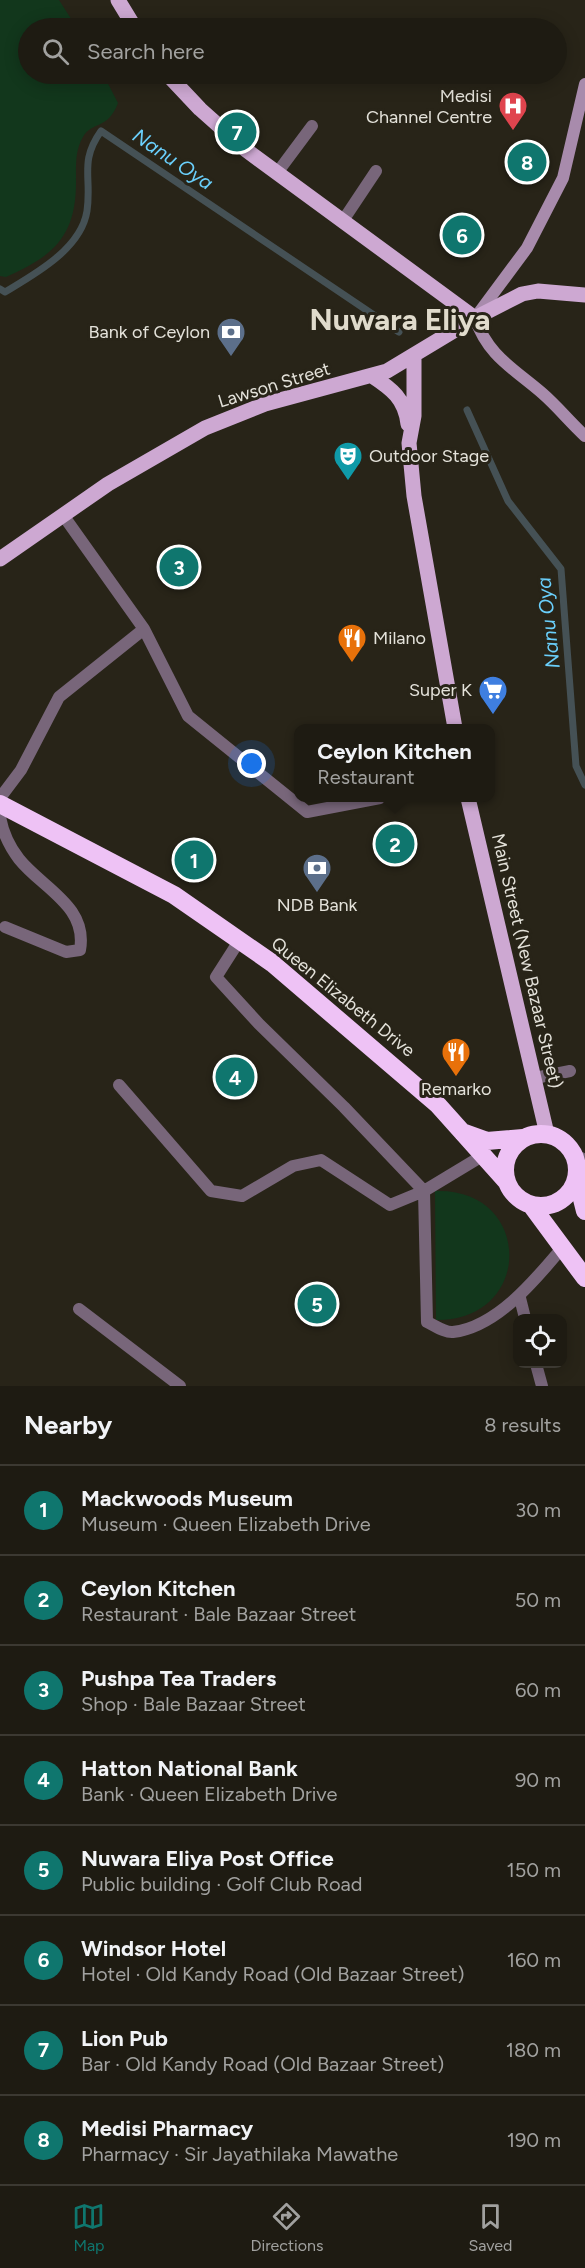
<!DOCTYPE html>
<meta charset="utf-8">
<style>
body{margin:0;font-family:Figtree,sans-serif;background:#2b2820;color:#f1f3f6}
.controls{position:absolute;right:18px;bottom:18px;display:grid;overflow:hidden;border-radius:12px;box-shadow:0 3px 15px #0003}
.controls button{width:54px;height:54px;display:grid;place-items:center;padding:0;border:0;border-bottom:2px solid #3c3932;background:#1e1b12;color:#f1f3f6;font:30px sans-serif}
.you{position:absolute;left:252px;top:764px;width:21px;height:21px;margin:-15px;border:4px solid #fff;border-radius:50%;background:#1a73e8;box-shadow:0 0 0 9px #1a73e833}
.badge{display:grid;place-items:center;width:39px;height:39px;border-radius:50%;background:#0f766e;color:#fff;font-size:20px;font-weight:700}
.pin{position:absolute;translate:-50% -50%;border:3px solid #fff;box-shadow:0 2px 6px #0006}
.popup{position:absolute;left:294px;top:724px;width:201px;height:78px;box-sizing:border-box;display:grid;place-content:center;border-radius:12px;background:#1e1b12;filter:drop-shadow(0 2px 4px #0005);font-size:20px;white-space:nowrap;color:#a1a19f}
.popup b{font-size:22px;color:#f1f3f6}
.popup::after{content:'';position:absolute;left:50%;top:100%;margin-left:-12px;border:12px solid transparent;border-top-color:#1e1b12}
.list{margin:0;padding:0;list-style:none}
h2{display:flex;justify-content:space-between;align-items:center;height:78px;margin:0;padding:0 24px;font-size:26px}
h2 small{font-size:20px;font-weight:400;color:#a1a19f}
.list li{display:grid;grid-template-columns:39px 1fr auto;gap:18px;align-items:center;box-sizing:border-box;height:90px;padding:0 24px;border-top:2px solid #3c3932}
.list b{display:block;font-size:22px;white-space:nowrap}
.list p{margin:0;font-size:20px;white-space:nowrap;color:#a1a19f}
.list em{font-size:20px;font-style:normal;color:#a1a19f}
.icon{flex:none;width:33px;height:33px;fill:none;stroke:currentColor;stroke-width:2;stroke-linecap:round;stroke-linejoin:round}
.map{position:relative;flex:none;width:585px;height:1386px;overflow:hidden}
.search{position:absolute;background:#1e1b12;box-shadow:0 3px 15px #0003;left:18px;right:18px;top:18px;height:66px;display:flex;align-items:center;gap:15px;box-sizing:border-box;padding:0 21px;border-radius:33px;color:#a1a19f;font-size:22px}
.sheet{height:798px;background:#1e1b12}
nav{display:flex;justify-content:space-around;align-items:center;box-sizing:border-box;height:84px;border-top:2px solid #3c3932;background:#1e1b12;font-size:16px;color:#a1a19f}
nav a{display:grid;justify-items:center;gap:3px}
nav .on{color:#0f766e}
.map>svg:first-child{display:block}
.green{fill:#12371c}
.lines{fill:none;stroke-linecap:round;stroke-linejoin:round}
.stream{stroke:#455155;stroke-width:7}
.lane{stroke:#78667a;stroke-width:12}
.street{stroke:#78667a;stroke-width:12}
.secondary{stroke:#a88bac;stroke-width:12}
.primary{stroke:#cda8d2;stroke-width:15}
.highway{stroke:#eec2f5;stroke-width:18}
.labels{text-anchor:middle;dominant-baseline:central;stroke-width:6;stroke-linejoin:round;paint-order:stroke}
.poi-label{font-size:18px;fill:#e4e2da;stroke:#282418;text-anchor:end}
.street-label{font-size:18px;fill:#e4e2da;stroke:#282418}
.water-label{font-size:20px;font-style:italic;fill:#6acffb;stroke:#282418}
.town-label{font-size:30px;font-weight:bold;fill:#e0dbcc;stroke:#282418}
</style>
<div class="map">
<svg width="585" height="1386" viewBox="0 0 585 1386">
<rect width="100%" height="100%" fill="#282418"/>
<path class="green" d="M0,0H59L77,28H28V74H103L118,103C108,130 92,121 83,137C75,150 76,166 76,182C76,237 53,256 6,277L0,276Z
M435,1191C533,1187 535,1321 436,1320Z"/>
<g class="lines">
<path class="stream" d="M0,289L5,292C35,274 81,249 87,211C92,177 79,162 101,131L399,332
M467,410L508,501L561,569L576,766L585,785"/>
<path class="lane" d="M277,173L312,126
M342,222L376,171
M0,817C3,833 9,846 19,859C42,888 88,906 80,950L66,952L5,927
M535,1078L570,1071
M119,1085L211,1191L242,1196L293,1166L321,1160L390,1205L424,1191L344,1107L259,1024L216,977L239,941
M575,1155L585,1160
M482,1156L424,1191L427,1322C434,1325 445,1333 453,1332C497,1327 536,1279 562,1248
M520,1298L525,1318
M536,1364L542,1386"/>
<path class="street" d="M144,629L188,716L307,812L380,798
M0,798L21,770L59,697L144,629L63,515
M79,1309L180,1386"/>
<path class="secondary" d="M585,84L563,178L527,248L475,318C488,356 513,368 542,393C557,406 570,422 585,436"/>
<path class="primary" d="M118,0L135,28
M167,74L200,109L246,150L475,318
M414,356V416L409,443L414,496L455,728
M372,376C392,389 405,399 408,424
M0,559L108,484L205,428L265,404L387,371L475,318L522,294L538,291L585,295
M468,798L547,1134"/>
<path class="highway" d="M0,804L174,895L272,963L438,1105L506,1181
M462,1132L487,1141L523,1138
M505 1170a36 36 0 1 1 72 0a36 36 0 1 1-72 0Z
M577,1179L585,1211
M531,1205L585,1278"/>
</g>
<defs>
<g id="hospital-pin" transform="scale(1.5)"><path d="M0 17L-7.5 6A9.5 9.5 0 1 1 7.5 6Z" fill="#e0444e" stroke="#282418"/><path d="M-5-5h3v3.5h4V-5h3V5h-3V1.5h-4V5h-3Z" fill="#fff"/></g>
<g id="bank-pin" transform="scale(1.5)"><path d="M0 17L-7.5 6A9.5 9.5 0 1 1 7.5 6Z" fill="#5c6f8a" stroke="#282418"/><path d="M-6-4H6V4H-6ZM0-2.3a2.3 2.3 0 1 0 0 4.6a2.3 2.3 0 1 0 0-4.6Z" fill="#fff"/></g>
<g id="theatre-pin" transform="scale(1.5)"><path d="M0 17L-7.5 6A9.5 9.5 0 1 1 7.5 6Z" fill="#0f9aa8" stroke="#282418"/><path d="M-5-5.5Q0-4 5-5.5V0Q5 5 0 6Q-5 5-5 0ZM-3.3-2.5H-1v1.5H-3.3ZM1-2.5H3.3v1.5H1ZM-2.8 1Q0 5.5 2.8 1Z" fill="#fff"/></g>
<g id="restaurant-pin" transform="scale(1.5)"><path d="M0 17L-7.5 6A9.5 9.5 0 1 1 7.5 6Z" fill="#e8710a" stroke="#282418"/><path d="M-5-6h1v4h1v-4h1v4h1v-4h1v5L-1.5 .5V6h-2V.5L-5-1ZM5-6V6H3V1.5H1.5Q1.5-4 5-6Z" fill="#fff"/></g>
<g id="supermarket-pin" transform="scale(1.5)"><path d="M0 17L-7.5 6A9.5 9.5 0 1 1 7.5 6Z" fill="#3f7fe0" stroke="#282418"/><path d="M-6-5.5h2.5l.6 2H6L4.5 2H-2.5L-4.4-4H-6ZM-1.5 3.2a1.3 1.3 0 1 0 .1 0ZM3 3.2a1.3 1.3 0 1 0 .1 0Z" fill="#fff"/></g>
</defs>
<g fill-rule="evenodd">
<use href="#hospital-pin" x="513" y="106"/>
<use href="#bank-pin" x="231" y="332"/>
<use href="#theatre-pin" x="348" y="456"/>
<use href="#restaurant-pin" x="352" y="638"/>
<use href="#supermarket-pin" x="493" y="690"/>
<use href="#bank-pin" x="317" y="868"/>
<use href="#restaurant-pin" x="456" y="1052"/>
</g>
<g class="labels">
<g class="poi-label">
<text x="492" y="96">Medisi<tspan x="492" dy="21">Channel Centre</tspan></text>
<text x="210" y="332">Bank of Ceylon</text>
<text x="369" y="456" text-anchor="start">Outdoor Stage</text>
<text x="373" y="638" text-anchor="start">Milano</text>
<text x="472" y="690">Super K</text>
<text x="317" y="905" text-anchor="middle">NDB Bank</text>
<text x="456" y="1089" text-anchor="middle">Remarko</text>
</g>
<g class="street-label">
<text transform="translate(274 385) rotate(-17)">Lawson Street</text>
<text transform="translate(527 961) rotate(77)">Main Street (New Bazaar Street)</text>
<text transform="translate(343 997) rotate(39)">Queen Elizabeth Drive</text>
</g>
<g class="water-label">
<text transform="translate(173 159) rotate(34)">Nanu Oya</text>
<text transform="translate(548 623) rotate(-96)">Nanu Oya</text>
</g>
<g class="town-label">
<text x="400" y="319">Nuwara Eliya</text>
</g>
</g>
</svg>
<div class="controls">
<button><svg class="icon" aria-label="locate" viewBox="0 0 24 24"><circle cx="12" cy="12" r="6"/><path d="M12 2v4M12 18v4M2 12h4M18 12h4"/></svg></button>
</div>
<div class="you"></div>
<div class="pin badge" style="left:194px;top:860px">1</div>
<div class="pin badge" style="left:395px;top:844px">2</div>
<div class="popup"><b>Ceylon Kitchen</b>Restaurant</div>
<div class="pin badge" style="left:179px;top:567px">3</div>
<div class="pin badge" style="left:235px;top:1077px">4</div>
<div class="pin badge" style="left:317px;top:1304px">5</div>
<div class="pin badge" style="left:462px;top:235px">6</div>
<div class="pin badge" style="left:237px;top:132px">7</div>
<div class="pin badge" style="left:527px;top:162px">8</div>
<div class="search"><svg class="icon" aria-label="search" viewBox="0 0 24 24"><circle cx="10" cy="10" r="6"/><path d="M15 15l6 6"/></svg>Search here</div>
</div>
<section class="sheet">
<h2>Nearby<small>8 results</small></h2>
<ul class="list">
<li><span class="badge">1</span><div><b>Mackwoods Museum</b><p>Museum · Queen Elizabeth Drive</p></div><em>30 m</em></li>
<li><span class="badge">2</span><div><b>Ceylon Kitchen</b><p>Restaurant · Bale Bazaar Street</p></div><em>50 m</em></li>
<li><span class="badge">3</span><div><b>Pushpa Tea Traders</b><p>Shop · Bale Bazaar Street</p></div><em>60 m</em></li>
<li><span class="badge">4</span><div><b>Hatton National Bank</b><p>Bank · Queen Elizabeth Drive</p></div><em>90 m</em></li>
<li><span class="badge">5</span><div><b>Nuwara Eliya Post Office</b><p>Public building · Golf Club Road</p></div><em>150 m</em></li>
<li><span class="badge">6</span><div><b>Windsor Hotel</b><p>Hotel · Old Kandy Road (Old Bazaar Street)</p></div><em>160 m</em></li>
<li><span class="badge">7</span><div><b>Lion Pub</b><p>Bar · Old Kandy Road (Old Bazaar Street)</p></div><em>180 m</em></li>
<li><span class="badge">8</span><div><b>Medisi Pharmacy</b><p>Pharmacy · Sir Jayathilaka Mawathe</p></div><em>190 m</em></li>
</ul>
</section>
<nav>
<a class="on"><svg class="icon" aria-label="map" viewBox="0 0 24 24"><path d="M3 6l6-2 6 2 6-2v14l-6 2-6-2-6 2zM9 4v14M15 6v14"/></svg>Map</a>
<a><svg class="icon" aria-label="directions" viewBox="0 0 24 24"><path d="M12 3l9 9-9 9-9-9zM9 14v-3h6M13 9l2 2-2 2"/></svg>Directions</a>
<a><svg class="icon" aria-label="saved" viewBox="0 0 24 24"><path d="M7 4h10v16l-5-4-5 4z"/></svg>Saved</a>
</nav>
